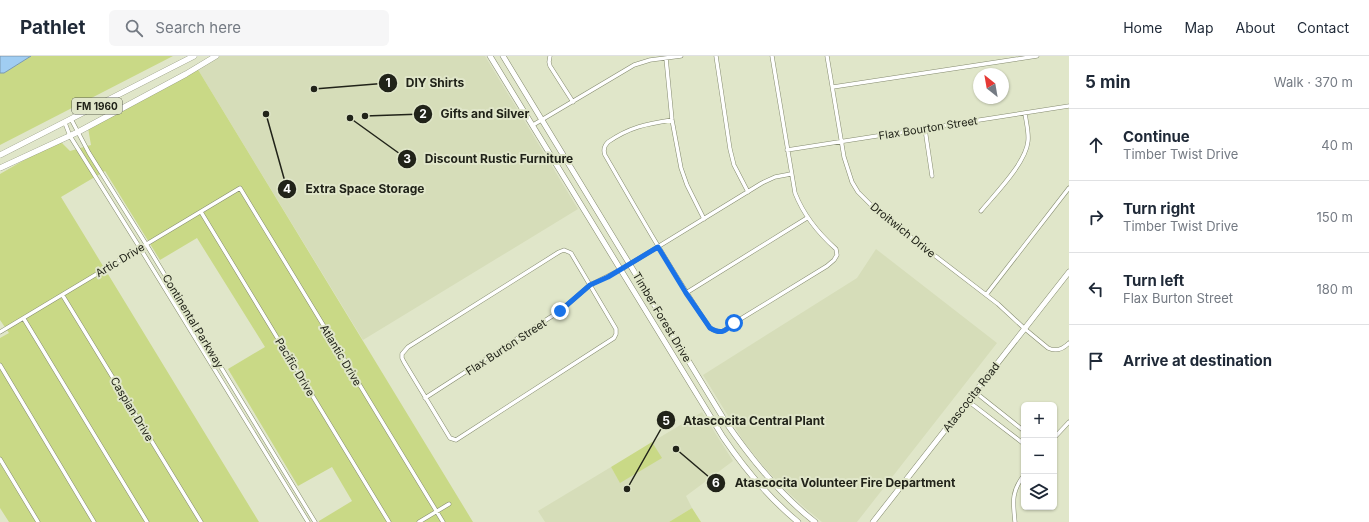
<!DOCTYPE html>
<meta charset="utf-8">
<style>
body{margin:0;font-family:Inter,sans-serif;background:#f6f6f7;color:#1f2937}
.controls{position:absolute;right:12px;bottom:12px;display:grid;overflow:hidden;border-radius:6px;box-shadow:0 1px 3px #0004}
.controls button{width:36px;height:36px;display:grid;place-items:center;padding:0;border:0;border-bottom:1px solid #e0e1e3;background:#fff;color:#1f2937;font:20px sans-serif}
.compass{position:absolute;left:973px;top:12px;width:36px;height:36px;border-radius:50%;background:#fff;box-shadow:0 1px 3px #0004;rotate:329deg}
.stop{position:absolute;width:12px;height:12px;margin:-9px;border:3px solid #1a73e8;border-radius:50%;background:#fff}
.stop.end{background:#1a73e8;border-color:#fff;box-shadow:0 1px 4px #0008}
.list{margin:0;padding:0;list-style:none}
h2{display:flex;justify-content:space-between;align-items:center;height:52px;margin:0;padding:0 16px;font-size:17px}
h2 small{font-size:13px;font-weight:400;color:#747a83}
.list li{display:grid;grid-template-columns:26px 1fr auto;gap:12px;align-items:center;box-sizing:border-box;height:72px;padding:0 16px;border-top:1px solid #e0e1e3}
.list b{display:block;font-size:15px;white-space:nowrap}
.list p{margin:0;font-size:13px;white-space:nowrap;color:#747a83}
.list em{font-size:13px;font-style:normal;color:#747a83}
.icon{flex:none;width:22px;height:22px;fill:none;stroke:currentColor;stroke-width:2;stroke-linecap:round;stroke-linejoin:round}
.map{position:relative;flex:none;width:1069px;height:466px;overflow:hidden}
header{display:flex;align-items:center;gap:24px;box-sizing:border-box;height:56px;padding:0 20px;background:#fff;border-bottom:1px solid #e0e1e3}
header strong{font-size:19px}
nav{display:flex;gap:22px;margin-inline-start:auto;font-size:14px}
.search{width:280px;height:36px;background:#f6f6f7;display:flex;align-items:center;gap:10px;box-sizing:border-box;padding:0 14px;border-radius:6px;color:#747a83;font-size:15px}
main{display:flex}
aside{flex:1;background:#fff}
.map>svg:first-child{display:block}
.built{fill:#d6ddb9}
.green{fill:#c9d986}
.water{fill:#a0cdf2;stroke:#7a9ab1}
.lines{fill:none;stroke-linecap:round;stroke-linejoin:round}
.street-casing{stroke:#848a6f;stroke-width:4.5}
.secondary-casing{stroke:#848a6f;stroke-width:6}
.primary-casing{stroke:#848a6f;stroke-width:6}
.street{stroke:#fff;stroke-width:3.5}
.secondary{stroke:#fff;stroke-width:5}
.primary{stroke:#fff;stroke-width:5.5}
.route{stroke:#1a73e8;stroke-width:5}
.labels{text-anchor:middle;dominant-baseline:central;stroke-width:4;stroke-linejoin:round;paint-order:stroke}
.shield{fill:#e0e6c9;stroke:#5a5e4e;stroke-width:1}
.shield-label{font-size:10px;font-weight:bold;fill:#212319}
.street-label{font-size:11px;fill:#212319;stroke:#e0e6c9}
.leader{fill:none;stroke:#212319;stroke-width:1.5}
.callout-dot{fill:#212319;stroke:#e0e6c9;stroke-width:1.5}
.mark-label{font-size:12px;text-anchor:middle;font-weight:bold;fill:#fff}
.callout-label{font-size:12px;text-anchor:middle;font-weight:bold;fill:#212319;stroke:#e0e6c9;stroke-width:4;stroke-linejoin:round;paint-order:stroke}
</style>
<header>
<strong>Pathlet</strong>
<div class="search"><svg class="icon" aria-label="search" viewBox="0 0 24 24"><circle cx="10" cy="10" r="6"/><path d="M15 15l6 6"/></svg>Search here</div>
<nav><a>Home</a><a>Map</a><a>About</a><a>Contact</a></nav>
</header>
<main>
<div class="map">
<svg width="1069" height="466" viewBox="0 0 1069 466">
<rect width="100%" height="100%" fill="#e0e6c9"/>
<path class="built" d="M219,0H485L578,153L363,284L197,12Z
M876,193L997,287L857,466H822L805,452L780,429L761,407L744,386L703,319L857,222Z
M702,356L733,405L686,440L692,452L669,466H545L538,455L611,411L620,426L661,402L652,386Z"/>
<path class="green" d="M31,0H173L0,89V17H4Z
M197,12L473,466H319V465L352,445L332,411L298,430L228,313L265,291L197,182L160,204L105,115L61,141L259,466H9L0,452V282L9,277L0,264V118L59,84L70,95L91,89L88,72Z
M652,386L662,402L620,427L611,411Z
M692,452L701,466H669Z"/>
<path class="water" d="M0,0H31L4,17H0Z"/>
<g class="lines">
<g class="street-casing">
<path id="street" d="M550,0L549,6L550,10L573,46
M716,0L730,93L734,109L748,136
M827,0L844,101L852,126L858,136L874,152L891,166L998,248L1025,273L1048,292C1056,296 1063,293 1069,287
M666,2L672,64L681,112L687,129L704,163
M833,31L1037,0
M71,63L89,97L146,188L315,466
M672,64C646,68 630,71 608,86C604,90 603,94 605,99C639,158 672,216 710,272C722,279 724,275 734,267L827,210L834,204L837,199L836,193C818,177 804,160 795,137L772,0
M65,67L70,80L140,192L308,466
M533,69L634,9L650,4L681,0
M925,73L932,120
M787,94L1069,50
M981,155C995,138 1026,107 1028,85C1029,76 1026,66 1025,57
M201,156L389,466
M564,194L571,197L616,273V278L614,282L456,384L450,382L404,306L402,302V298L408,291L559,196Z
M686,237L807,162
M986,239L1069,132
M63,240L201,466
M24,263L147,466
M0,276L240,132L443,466
M0,309L94,466
M975,336L1024,375
M425,342L560,255L590,229L620,214L762,127L775,121L791,118
M968,345L1024,388
M1054,382L1069,366
M0,403L38,466
M419,466L449,448
M1015,466C1013,446 1011,436 1024,419"/>
</g>
<g class="secondary-casing">
<path id="secondary" d="M490,0L723,381C744,412 769,442 798,466
M503,0L725,365C751,403 779,438 815,466
M873,466L1069,216"/>
</g>
<g class="primary-casing">
<path id="primary" d="M0,99L194,0
M0,112L78,76L186,18L216,0"/>
</g>
<use href="#street" class="street"/>
<use href="#secondary" class="secondary"/>
<use href="#primary" class="primary"/>
</g>
<g class="lines">
<path class="route" d="M560,255L590,229L608,221L658,191L686,237L710,272C722,279 725,275 734,267"/>
</g>
<g class="labels">
<rect class="shield" x="72" y="42" width="50" height="16" rx="3"/>
<g class="shield-label">
<text x="97" y="50">FM 1960</text>
</g>
<g class="street-label">
<text transform="translate(928 72) rotate(-9)">Flax Bourton Street</text>
<text transform="translate(903 174) rotate(39)">Droitwich Drive</text>
<text transform="translate(120 204) rotate(-31)">Artic Drive</text>
<text transform="translate(662 261) rotate(59)">Timber Forest Drive</text>
<text transform="translate(193 265) rotate(59)">Continental Parkway</text>
<text transform="translate(506 291) rotate(-33)">Flax Burton Street</text>
<text transform="translate(341 299) rotate(59)">Atlantic Drive</text>
<text transform="translate(295 311) rotate(59)">Pacific Drive</text>
<text transform="translate(971 341) rotate(-52)">Atascocita Road</text>
<text transform="translate(132 353) rotate(59)">Caspian Drive</text>
</g>
</g>
<path class="leader" d="M314 33L388 27M365 60L423 58M350 62L407 103M266 58L287 133M627 433L666 364M676 393L716 427"/>
<g class="callout-dot">
<circle cx="314" cy="33" r="4"/>
<circle cx="365" cy="60" r="4"/>
<circle cx="350" cy="62" r="4"/>
<circle cx="266" cy="58" r="4"/>
<circle cx="627" cy="433" r="4"/>
<circle cx="676" cy="393" r="4"/>
<circle cx="388" cy="27" r="10"/>
<circle cx="423" cy="58" r="10"/>
<circle cx="407" cy="103" r="10"/>
<circle cx="287" cy="133" r="10"/>
<circle cx="666" cy="364" r="10"/>
<circle cx="716" cy="427" r="10"/>
</g>
<g class="mark-label">
<text x="388" y="31">1</text>
<text x="423" y="62">2</text>
<text x="407" y="107">3</text>
<text x="287" y="137">4</text>
<text x="666" y="369">5</text>
<text x="716" y="431">6</text>
</g>
<g class="callout-label">
<text x="435" y="31">DIY Shirts</text>
<text x="485" y="62">Gifts and Silver</text>
<text x="499" y="107">Discount Rustic Furniture</text>
<text x="365" y="137">Extra Space Storage</text>
<text x="754" y="369">Atascocita Central Plant</text>
<text x="845" y="431">Atascocita Volunteer Fire Department</text>
</g>
</svg>
<div class="controls">
<button>+</button>
<button>−</button>
<button><svg class="icon" aria-label="layers" viewBox="0 0 24 24"><path d="M12 4l9 5-9 5-9-5zM3 14l9 5 9-5"/></svg></button>
</div>
<svg class="compass" viewBox="-18 -18 36 36"><path d="M0-13l5 13h-10z" fill="#e53935"/><path d="M0 13l5-13h-10z" fill="#747a83"/></svg>
<div class="stop" style="left:734px;top:267px"></div>
<div class="stop end" style="left:560px;top:255px"></div>
</div>
<aside>
<h2>5 min<small>Walk · 370 m</small></h2>
<ul class="list">
<li><svg class="icon" aria-label="ahead" viewBox="0 0 24 24"><path d="M12 20V5M6 11l6-6 6 6"/></svg><div><b>Continue</b><p>Timber Twist Drive</p></div><em>40 m</em></li>
<li><svg class="icon" aria-label="right" viewBox="0 0 24 24"><path d="M7 20v-9h11M14 6l5 5-5 5"/></svg><div><b>Turn right</b><p>Timber Twist Drive</p></div><em>150 m</em></li>
<li><svg class="icon" aria-label="left" viewBox="0 0 24 24"><path d="M17 20v-9H6M10 6l-5 5 5 5"/></svg><div><b>Turn left</b><p>Flax Burton Street</p></div><em>180 m</em></li>
<li><svg class="icon" aria-label="arrive" viewBox="0 0 24 24"><path d="M6 21V4h12l-3 4 3 4H6"/></svg><div><b>Arrive at destination</b></div></li>
</ul>
</aside>
</main>
